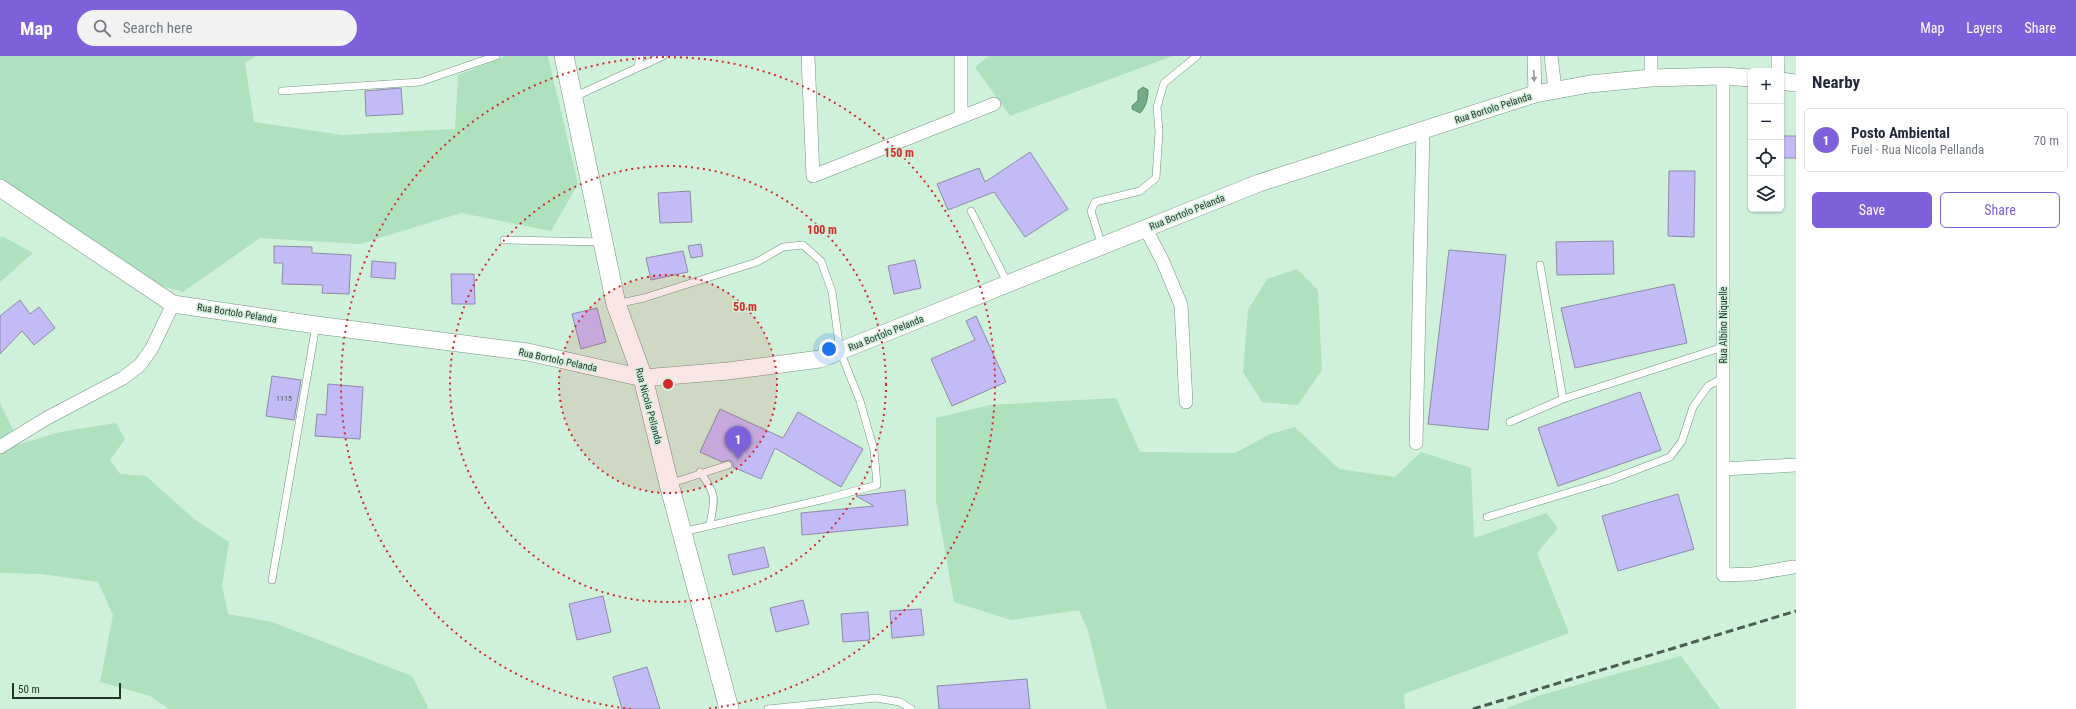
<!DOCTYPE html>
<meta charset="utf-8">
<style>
body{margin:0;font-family:"Roboto Condensed",sans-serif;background:#f2f2f3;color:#1f2937}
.controls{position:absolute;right:12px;top:12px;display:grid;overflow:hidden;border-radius:6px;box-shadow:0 1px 3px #0004}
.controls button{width:36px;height:36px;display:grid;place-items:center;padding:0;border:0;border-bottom:1px solid #e0e1e3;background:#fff;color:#1f2937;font:20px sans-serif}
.scale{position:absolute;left:12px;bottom:10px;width:109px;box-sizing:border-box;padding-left:4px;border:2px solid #27342b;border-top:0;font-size:11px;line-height:14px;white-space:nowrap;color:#27342b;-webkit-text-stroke:3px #cff1d9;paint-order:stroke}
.you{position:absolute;left:829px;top:293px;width:14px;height:14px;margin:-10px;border:3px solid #fff;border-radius:50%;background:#1a73e8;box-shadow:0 0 0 6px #1a73e833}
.badge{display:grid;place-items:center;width:26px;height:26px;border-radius:50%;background:#7d60da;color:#fff;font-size:13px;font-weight:700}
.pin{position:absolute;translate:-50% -33px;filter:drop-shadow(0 1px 2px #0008)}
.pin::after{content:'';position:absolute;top:21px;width:14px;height:12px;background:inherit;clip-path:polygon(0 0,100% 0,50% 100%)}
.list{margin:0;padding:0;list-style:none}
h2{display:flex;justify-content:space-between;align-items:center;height:52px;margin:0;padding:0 16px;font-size:17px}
h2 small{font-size:13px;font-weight:400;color:#747a83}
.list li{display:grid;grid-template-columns:26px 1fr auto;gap:12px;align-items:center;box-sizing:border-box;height:64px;margin:0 8px 8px;padding:0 8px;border:1px solid #e0e1e3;border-radius:6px}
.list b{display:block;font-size:15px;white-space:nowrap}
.list p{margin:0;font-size:13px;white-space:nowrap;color:#747a83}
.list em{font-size:13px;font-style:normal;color:#747a83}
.actions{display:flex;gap:8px;padding:12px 16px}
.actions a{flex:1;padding:9px 0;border:1px solid #7d60da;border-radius:6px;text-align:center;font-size:14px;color:#7d60da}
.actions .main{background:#7d60da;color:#fff}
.icon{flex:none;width:22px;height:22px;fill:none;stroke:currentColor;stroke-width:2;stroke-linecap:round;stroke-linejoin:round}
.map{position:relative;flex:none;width:1796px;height:653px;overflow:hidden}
header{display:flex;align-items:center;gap:24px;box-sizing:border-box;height:56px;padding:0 20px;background:#7d60da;color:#fff}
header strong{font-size:19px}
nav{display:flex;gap:22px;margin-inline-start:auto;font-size:14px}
.search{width:280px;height:36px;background:#f2f2f3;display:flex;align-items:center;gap:10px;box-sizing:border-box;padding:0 14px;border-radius:22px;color:#747a83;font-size:15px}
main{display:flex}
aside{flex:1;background:#fff}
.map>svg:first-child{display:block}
.green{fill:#aee1be}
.water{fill:#72ac85;stroke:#5c886a}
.building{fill:#c3bbf6;stroke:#8d89aa}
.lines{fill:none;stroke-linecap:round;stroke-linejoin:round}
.service-casing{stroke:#73927d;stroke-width:8}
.minor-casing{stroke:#73927d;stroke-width:14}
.tertiary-casing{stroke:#73927d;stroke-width:18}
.secondary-casing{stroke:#73927d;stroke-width:20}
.service{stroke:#fff;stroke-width:7}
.minor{stroke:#fff;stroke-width:13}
.tertiary{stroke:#fff;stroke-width:17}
.secondary{stroke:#fff;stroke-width:19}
.rail{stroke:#4b5d51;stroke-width:3;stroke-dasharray:8 4;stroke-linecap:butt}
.oneway{fill:#939a95}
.ring{fill:none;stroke:#d62828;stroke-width:2;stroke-dasharray:2 4}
.labels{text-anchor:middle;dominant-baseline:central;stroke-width:3;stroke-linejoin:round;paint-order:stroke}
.number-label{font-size:8px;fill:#4e565e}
.street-label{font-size:10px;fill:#27342b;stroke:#cff1d9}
.centre{fill:#d62828;stroke:#cff1d9;stroke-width:2}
.ring-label{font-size:12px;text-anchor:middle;font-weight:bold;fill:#d62828;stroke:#cff1d9;stroke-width:3;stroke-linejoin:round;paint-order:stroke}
</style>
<header>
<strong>Map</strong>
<div class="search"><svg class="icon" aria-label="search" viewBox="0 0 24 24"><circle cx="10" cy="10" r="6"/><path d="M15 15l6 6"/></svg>Search here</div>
<nav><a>Map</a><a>Layers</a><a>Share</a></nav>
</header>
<main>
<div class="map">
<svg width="1796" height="653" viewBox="0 0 1796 653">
<rect width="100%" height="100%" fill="#cff1d9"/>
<path class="green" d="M0,0H256L245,7L254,66L342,79L455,73L458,19L506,0H548L578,128L551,175L461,157L360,188L260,182L183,236L141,224L0,127Z
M989,0H1173L1010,60L975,11Z
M2,180L33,197L0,226V182Z
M1297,213L1318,234L1322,314L1298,349L1262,346L1243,316L1248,254L1267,223Z
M1116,342L1140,396L1235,397L1270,378L1295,371L1339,413L1395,421L1421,396L1471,412L1474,482L1546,457L1558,472L1537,497L1569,577L1404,638L1405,653H1107L1088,575L1079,554L1011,564L954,546L936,444V362L990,349Z
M0,347L20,388L60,376L116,367L125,383L110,404L120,418L146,420L194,463L229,486L222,530L228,558L272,566L412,620L429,653H169L150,640L100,626L113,559L98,526L41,518L0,517Z
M1681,600L1720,653H1505L1541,639Z"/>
<path class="water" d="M1143,31L1148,34C1148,42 1146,51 1140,57L1132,53V50L1138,44V35Z"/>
<path class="building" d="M401,32L403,58L366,60L365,35Z
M1781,80H1796V102H1781Z
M1030,96L1068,153L1025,181L994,136L948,154L937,128L979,112L985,126Z
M1669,115H1695L1694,181L1668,180Z
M690,135L692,166L660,167L658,137Z
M1613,185L1614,218L1557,219L1556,186Z
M701,188L703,200L691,202L688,190Z
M274,190L312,191V197L351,199L349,238L322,237L323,229L282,228L283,207H274Z
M1449,194L1506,199L1488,374L1428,368Z
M683,195L688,216L651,224L646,202Z
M915,204L921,232L894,238L888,210Z
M372,205L396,207L395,223L371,221Z
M451,218H474L475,248H452Z
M1674,228L1687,287L1575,312L1561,252Z
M20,244L30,258L39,251L55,272L34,289L22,275L0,298V260Z
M597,252L606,286L581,293L572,258Z
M976,260L1006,326L952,350L931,303L975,284L966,265Z
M272,320L301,324L294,364L266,360Z
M328,328L363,331L360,383L315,380L317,358L326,359Z
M1640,336L1661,394L1558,430L1538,372Z
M720,353L783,382L798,356L863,393L841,431L775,392L761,423L733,411V407L729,404L722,406L700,396Z
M905,434L908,469L802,479L801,457L874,450L856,440Z
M1678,438L1694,493L1618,515L1602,460Z
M764,491L769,511L733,519L728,499Z
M603,540L611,576L577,584L569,548Z
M803,544L809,568L776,576L770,552Z
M921,553L924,579L892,582L890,555Z
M868,556L870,584L843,586L841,558Z
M647,611L660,653H622L613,621Z
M1027,623L1030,653H939L937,630Z"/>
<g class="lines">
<g class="service-casing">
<path id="service" d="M638,11L640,0
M282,35L420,26L496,0
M574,41L663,0
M971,155L1008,228
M504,184L602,186
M1102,190L1091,155L1095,146L1140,135L1156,122L1159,76L1157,51L1164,27L1197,0
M1540,209L1563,343
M616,248L644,242L757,206L783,191L803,189L821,205L832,236L840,295L860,345L874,394L877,429L825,443L682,476
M1510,366L1563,343L1723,291
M700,416C717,439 715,442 710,468
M669,428L728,409
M1487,461L1610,424L1670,401L1682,385L1693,351L1708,330L1723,322
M272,524L316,269
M768,653L876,642L900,646L911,653"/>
</g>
<g class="minor-casing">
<path id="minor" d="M808,0L813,120L994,48
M961,0V61
M1534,0L1535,38
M1551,0L1555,33
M1651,0V22
M1778,0V15
M1723,20V519L1753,518L1793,511
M1146,173L1163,206L1181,249L1186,346
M1416,387L1423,74
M0,391L47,362L123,322L140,309L152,292L173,248
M1723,413L1796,409"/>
</g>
<g class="tertiary-casing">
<path id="tertiary" d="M1781,25L1796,27
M0,132L173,248L316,269L528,296L643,322L728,315L820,303L1259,127L1535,38L1590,28L1651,22L1723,20L1751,22"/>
</g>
<g class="secondary-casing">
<path id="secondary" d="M564,0L616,248L643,322L669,428L729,653"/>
</g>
<use href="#service" class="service"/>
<use href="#minor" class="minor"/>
<use href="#tertiary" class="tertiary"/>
<use href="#secondary" class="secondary"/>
<path class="rail" d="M1473,653L1796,555"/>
</g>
<defs><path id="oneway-solid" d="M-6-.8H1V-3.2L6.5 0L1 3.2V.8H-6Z"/></defs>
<use class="oneway" href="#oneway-solid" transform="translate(1534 20) rotate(87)"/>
<circle cx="668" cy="328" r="109" fill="#d62828" fill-opacity=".12"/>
<g class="ring">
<circle cx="668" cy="328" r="109"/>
<circle cx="668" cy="328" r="218"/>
<path d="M631 653A327 327 0 1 1 705 653"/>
</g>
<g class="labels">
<g class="number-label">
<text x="284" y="342">1115</text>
</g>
<g class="street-label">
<text transform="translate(1493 52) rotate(-18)">Rua Bortolo Pelanda</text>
<text transform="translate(1187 156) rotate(-22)">Rua Bortolo Pelanda</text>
<text transform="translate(237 257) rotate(9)">Rua Bortolo Pelanda</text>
<text transform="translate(1723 269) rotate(-90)">Rua Albino Niquelle</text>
<text transform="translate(886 277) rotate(-22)">Rua Bortolo Pelanda</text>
<text transform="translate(558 304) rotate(12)">Rua Bortolo Pelanda</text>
<text transform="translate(649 350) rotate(75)">Rua Nicola Pellanda</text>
</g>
</g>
<circle cx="668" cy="328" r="6" class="centre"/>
<g class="ring-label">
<text x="899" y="101">150 m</text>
<text x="822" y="178">100 m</text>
<text x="745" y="255">50 m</text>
</g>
</svg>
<div class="controls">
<button>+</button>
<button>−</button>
<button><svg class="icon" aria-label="locate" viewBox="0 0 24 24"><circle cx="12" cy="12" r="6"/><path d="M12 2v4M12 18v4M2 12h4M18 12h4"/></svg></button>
<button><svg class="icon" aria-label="layers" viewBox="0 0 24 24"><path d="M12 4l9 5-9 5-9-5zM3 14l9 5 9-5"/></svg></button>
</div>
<div class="scale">50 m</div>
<div class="you"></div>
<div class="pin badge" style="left:738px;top:403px">1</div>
</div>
<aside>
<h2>Nearby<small></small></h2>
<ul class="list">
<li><span class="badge">1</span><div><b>Posto Ambiental</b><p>Fuel · Rua Nicola Pellanda</p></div><em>70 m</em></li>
</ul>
<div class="actions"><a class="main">Save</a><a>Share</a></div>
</aside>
</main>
